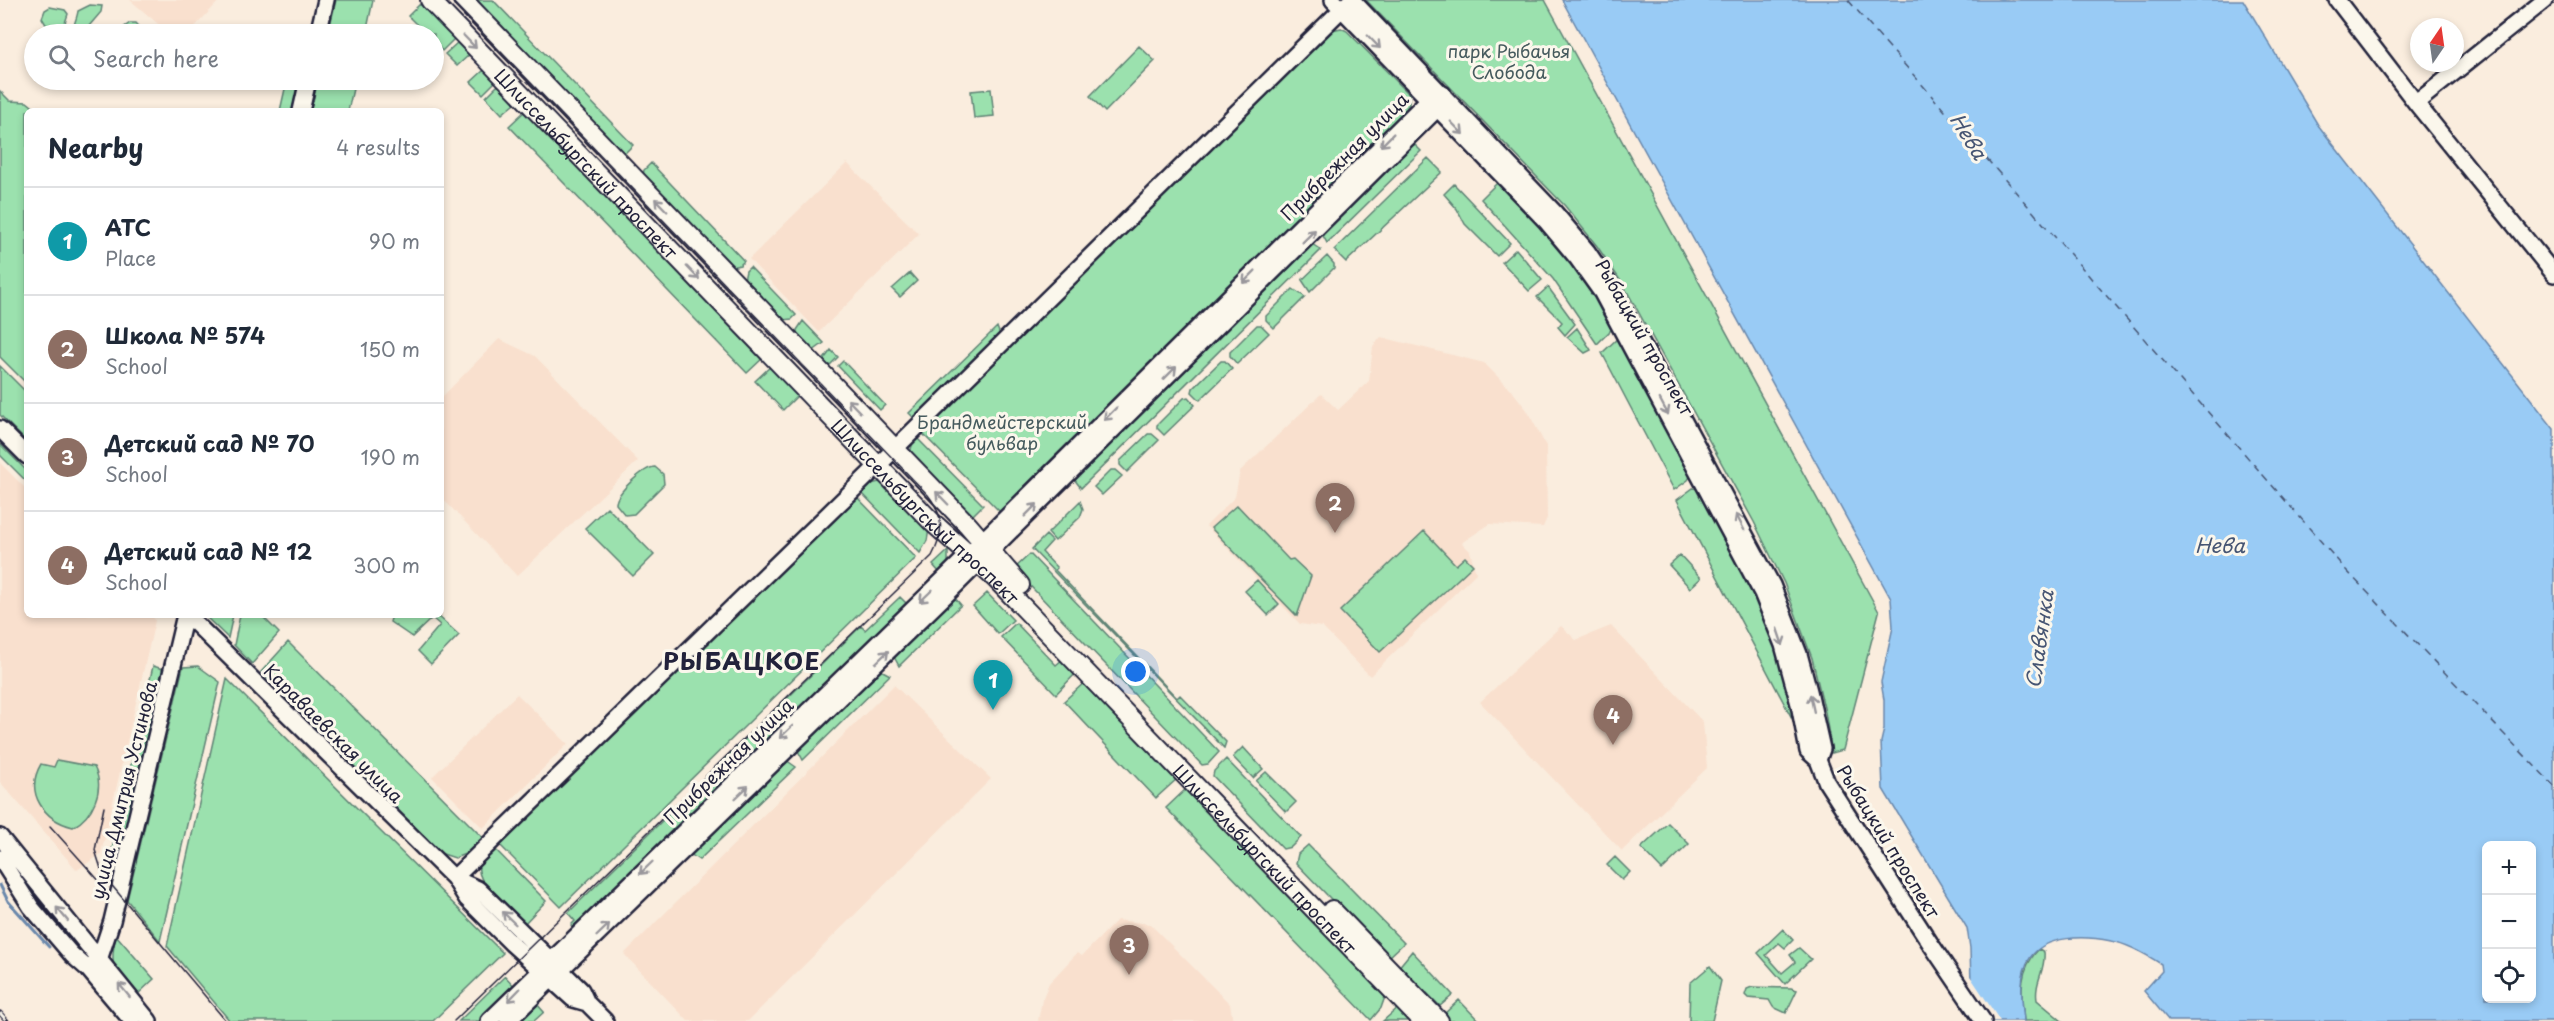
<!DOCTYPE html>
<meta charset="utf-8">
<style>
body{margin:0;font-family:"Playpen Sans",sans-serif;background:#f6f6f7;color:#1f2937}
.controls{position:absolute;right:18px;bottom:18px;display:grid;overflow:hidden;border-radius:9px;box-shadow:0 3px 9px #0003}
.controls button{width:54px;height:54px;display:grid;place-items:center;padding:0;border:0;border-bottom:2px solid #e0e1e3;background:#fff;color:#1f2937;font:30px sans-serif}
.compass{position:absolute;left:2410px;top:18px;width:54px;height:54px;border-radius:50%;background:#fff;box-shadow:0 3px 9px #0003;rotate:13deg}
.you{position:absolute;left:1136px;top:672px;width:21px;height:21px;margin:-15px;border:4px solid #fff;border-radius:50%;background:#1a73e8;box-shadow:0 0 0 9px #1a73e833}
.badge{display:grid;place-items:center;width:39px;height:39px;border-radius:50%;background:#1a73e8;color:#fff;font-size:20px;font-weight:700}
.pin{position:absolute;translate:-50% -50px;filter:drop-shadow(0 2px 3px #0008)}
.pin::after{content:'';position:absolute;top:32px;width:21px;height:18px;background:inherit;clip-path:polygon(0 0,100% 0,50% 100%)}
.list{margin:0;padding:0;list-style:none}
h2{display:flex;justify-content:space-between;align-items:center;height:78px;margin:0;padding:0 24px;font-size:26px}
h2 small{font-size:20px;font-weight:400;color:#747a83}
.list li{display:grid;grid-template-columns:39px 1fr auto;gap:18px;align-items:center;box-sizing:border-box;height:108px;padding:0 24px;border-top:2px solid #e0e1e3}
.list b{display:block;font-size:22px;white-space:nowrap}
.list p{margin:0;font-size:20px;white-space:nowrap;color:#747a83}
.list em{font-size:20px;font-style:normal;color:#747a83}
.icon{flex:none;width:33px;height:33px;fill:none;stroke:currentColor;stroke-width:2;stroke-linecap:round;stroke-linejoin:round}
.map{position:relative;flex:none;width:2554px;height:1021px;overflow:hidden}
.search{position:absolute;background:#fff;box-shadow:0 3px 9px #0003;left:24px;top:24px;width:420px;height:66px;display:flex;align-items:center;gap:15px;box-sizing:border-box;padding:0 21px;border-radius:33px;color:#747a83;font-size:22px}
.panel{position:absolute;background:#fff;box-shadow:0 3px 9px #0003;left:24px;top:108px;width:420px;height:510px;border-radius:9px}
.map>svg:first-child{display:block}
.built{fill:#f9e0ce}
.green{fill:#9be1ae;stroke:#5e8274;stroke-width:1.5}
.water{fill:#99cbf5;stroke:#6987ab;stroke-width:1.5;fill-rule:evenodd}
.pier{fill:#faedde}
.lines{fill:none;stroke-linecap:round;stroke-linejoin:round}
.stream{stroke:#6987ab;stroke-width:3}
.ferry{stroke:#465573;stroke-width:1.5;stroke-dasharray:8 6;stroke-linecap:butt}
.minor-casing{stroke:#22223b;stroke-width:20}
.major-casing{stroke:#22223b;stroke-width:22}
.minor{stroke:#fbf7ec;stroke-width:15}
.major{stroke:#fbf7ec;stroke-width:18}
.tram{stroke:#22223b;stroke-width:1.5}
.rail-casing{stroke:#22223b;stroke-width:5}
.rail{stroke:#fbf7ec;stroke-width:3;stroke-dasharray:9;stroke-linecap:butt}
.oneway{stroke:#99979c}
.labels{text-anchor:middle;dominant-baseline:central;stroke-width:6;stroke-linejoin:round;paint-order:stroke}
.park-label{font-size:18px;fill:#465b5e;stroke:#fbf7ec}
.street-label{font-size:18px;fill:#22223b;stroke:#fbf7ec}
.water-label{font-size:20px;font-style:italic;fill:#465573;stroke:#fbf7ec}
.district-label{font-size:24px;font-weight:bold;letter-spacing:1.5px;fill:#22223b;stroke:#fbf7ec}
</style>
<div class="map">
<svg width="2554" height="1021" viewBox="0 0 2554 1021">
<rect width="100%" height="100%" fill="#faedde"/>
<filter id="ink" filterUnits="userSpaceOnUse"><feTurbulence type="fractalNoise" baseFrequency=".0167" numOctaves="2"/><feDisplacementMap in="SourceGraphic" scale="12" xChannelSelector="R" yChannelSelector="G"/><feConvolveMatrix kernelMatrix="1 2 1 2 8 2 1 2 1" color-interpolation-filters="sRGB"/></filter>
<g filter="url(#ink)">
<path class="built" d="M130,0H220L188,34H170Z
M847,163L919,234L819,332L749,259Z
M1381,337L1484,363L1513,392L1527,410L1546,446L1547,518L1543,527L1490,524L1464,541L1462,543L1470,551L1476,573L1370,676L1322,627L1300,624L1206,526L1235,497L1240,471L1321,394L1338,410L1369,381L1373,346Z
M499,339L535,356L638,461L517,576L441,497V398Z
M0,463L27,490V615H152L155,621L101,854L77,870L0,782Z
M1561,626L1576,640L1611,626L1703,722L1707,768L1622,851L1480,702Z
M894,685L991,779L748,1021H688L624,954Z
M517,694L568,744L483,828L432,777Z
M1117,920L1150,924L1230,1004L1233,1021H1038L1042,1000L1049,983L1077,953L1082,956Z"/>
<path class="green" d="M336,0H373L366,34H328Z
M473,0H493L633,145L623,155Z
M1366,0H1545L1879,612L1843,750L1832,753L1825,712L1812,658L1784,583L1754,522L1624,286L1597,246L1565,206Z
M420,4L454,39L442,51L434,42V34H426L408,16Z
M90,5L102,6L101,12L83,33L84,34H73C72,27 77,19 78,11Z
M50,7L65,10L68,14L62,32L58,34L51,33L42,18L45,10Z
M130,23H136L146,34H120L123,28Z
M1341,28L1347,31L1409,94V104L1403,113L1001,513L920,431L1322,37L1332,30Z
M457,43L469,55L457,66L445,54Z
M1139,46L1155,61L1105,112L1090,96Z
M484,70L495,82L483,94L471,82Z
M287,80H299L292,111H280Z
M318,80H355L348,111H313L311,109Z
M498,85L515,103L502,114L486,97Z
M991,89L994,116L974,118L971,91Z
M0,91L10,101L27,102L38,111H27V384L0,357Z
M526,110L764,357L747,373L509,126Z
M1413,143L1421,151L1327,243L1322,234Z
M1428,158L1442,172L1346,262L1334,250Z
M651,163L744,261L740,265L731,267L643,176L644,170Z
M1499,181L1541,226L1588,284L1613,328L1597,344L1553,279L1481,199Z
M1454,184L1510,243L1497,256L1465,224L1457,209L1444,194Z
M1312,244L1321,250L1081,488L1074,479Z
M1516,249L1542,280L1529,291L1502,262Z
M1327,256L1334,264V268L1310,292L1302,280Z
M750,267L796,315L792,319L783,320L744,280L746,271Z
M910,273L917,281L900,297L892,289Z
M1548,287L1575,324L1565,335L1558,327L1562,322L1537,297Z
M1293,289L1305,297L1274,328L1266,320V316Z
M803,321L824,343L813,351L797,335V330Z
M1257,325H1261L1269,333L1237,364L1230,356V352Z
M997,327L1000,335L915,419L909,413Z
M1577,328L1591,350L1585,353L1567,337Z
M1618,338L1692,473L1688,480L1674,490L1602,353Z
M831,350L838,357L828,367L822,362Z
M843,361L885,405L880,410L838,366Z
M1221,361H1225L1232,369L1200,400L1192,392L1193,388Z
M772,365L799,394L783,410L755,381Z
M0,366L27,393V442L0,415Z
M1188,397L1195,405L1164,435L1157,428V425L1184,398Z
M1148,434H1152L1159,440L1127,472L1120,465V461Z
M915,436L983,505L972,516L912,455L911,449Z
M0,444L27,471V482L0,455Z
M655,467L663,474L664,484L634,514L625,515L616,504C616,493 644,467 655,467Z
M1111,470H1115L1122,476L1102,495L1094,487Z
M879,482L885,484L929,529L927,541L920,553L860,491L867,485Z
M1693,488L1700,489L1756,594L1782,665L1797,723L1795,724L1677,500Z
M856,496L916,558L561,907L498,843Z
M1080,501L1083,509L1080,517L1055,541L1048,533Z
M1237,505L1289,560L1293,559L1311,576L1297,616L1211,528Z
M607,507L654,555L633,576L585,528Z
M1424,531L1456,565L1465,557L1473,565L1380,652L1340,611Z
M1046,535L1052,541L1042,552L1057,568L1055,570L1177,698L1180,695L1226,742L1224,748L1032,549Z
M948,551V564L940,573L933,565Z
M1030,554L1219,752L1208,764L1202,765L1014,569Z
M1680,555L1701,578L1690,588L1669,565Z
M1257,580L1279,604L1268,615L1245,591Z
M987,593L1013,620L998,634L973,606Z
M900,597L907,604L574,929L571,925L575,921L568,913L861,626L865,630Z
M954,597L961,605L899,666L893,655Z
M204,615H233L228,638Z
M240,615H261L279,633L252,664L234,645Z
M392,615H437L459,635L431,664L418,651L440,625L432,618L412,637L390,622Z
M1016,623L1056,665L1063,659L1076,673L1056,694L1001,637Z
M288,642L484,839L470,852L455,858L440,853L261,672Z
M153,666L163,669L112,884L106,876Z
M198,666L220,682L160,941L127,900L183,667Z
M879,669L890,675L803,760L797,749Z
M227,679L503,953L433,1021H230L167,946Z
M1085,682L1178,778L1156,798L1064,701Z
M1243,747L1263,769L1253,778L1233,757Z
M1226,759L1301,837L1291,847L1283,849L1213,776L1214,771Z
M57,760L94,767C106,789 92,817 73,827C44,820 24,793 41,764L54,767Z
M786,760L796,767L699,860L690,854Z
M1266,772L1296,802L1286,812L1256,781Z
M1187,788L1386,994L1381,1008L1371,1020L1166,808Z
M1668,823L1689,844L1662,870L1641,848Z
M1308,845L1404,943L1388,958L1296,863L1298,854Z
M493,847L546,901L524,924C511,911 475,884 479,866C481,858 487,853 493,847Z
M1615,857L1630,872L1622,880L1607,865Z
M1783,929L1793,940L1785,948L1779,943L1766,955L1782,973L1795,962L1790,955L1799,948L1811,959L1785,984L1758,953Z
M116,935L154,979L137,995C115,970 108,970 116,935Z
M2039,949L2044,952C2046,970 2034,982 2037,1000L2062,1021H2024C2021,994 2018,970 2039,949Z
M1412,951L1453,995L1440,1006L1427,993L1424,995L1398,968Z
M1710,966L1721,981L1712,1021H1689L1690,983Z
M505,976L515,987L479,1021H459Z
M1752,987L1791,988L1797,990L1786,1013L1773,1007L1769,1000L1748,998L1745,995L1747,989Z
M1459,1000L1479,1021H1449L1443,1015Z
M536,1003L544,1012L534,1021H518Z
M1399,1007L1412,1021H1383Z"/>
<path class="water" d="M1562,0H2243L2318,125L2554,429V1021H2169L2144,991L2162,971L2161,964C2147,955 2129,944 2111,941C2086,936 2046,934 2030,958C2018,975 2022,1001 2024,1021H1972L1970,948L1967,928L1883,789L1881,742L1884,729V700L1881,682L1893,627L1891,599ZM2486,846H2532V998H2486Z"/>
<path class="pier" d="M1968,973L2000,1021H1971L1969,1018Z"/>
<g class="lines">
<path class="stream" d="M0,885L8,901L49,947"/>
<path class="ferry" d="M1848,0L2346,570L2554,786"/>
<g class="minor-casing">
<path id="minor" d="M1333,0L1546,221L1577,258L1602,293L1762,593L1783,645L1799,704L1808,751L1818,760L1827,783L1930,943L1983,1021
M1352,0L1555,213L1587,251L1612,288L1772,585L1799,654L1809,691L1822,749L1818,760
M2337,0L2416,103L2554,274
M318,34L326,0
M2416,103L2545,0
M301,111L308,80
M0,429L27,456
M187,615L454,878L467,899L511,943L573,999L587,1003
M0,837L149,1021
M0,858L31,907L72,955L88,969L132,1021
M454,878L854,489L1351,0
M454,878L478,889L581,990L587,1003L605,1021
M88,969L99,960L112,921L185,615
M489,1021L942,581L1429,99L1443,94
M508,1021L951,590L1438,108L1443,94"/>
</g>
<g class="major-casing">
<g id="major">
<path id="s1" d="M430,0L932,522L996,579L1422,1021"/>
<path d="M463,0L968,525L1020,585"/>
<path d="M1332,910L1439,1021"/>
</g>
</g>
<use href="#minor" class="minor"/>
<use href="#major" class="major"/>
<path class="tram" d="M451,0L928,495C944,515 944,534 932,556L454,1021
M104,807L95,850L103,875L226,1021
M50,826L102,884"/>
<g class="rail-casing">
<path id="rail" d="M0,1013L7,1021"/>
</g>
<use href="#rail" class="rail"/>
</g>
<defs><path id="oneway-shaft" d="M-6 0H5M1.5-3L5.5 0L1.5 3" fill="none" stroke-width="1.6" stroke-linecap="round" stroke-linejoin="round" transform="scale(1.5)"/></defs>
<g class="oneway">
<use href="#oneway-shaft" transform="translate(470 42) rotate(46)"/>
<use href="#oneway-shaft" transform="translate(1374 42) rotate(46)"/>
<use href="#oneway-shaft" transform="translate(1457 128) rotate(46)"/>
<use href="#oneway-shaft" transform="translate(1387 140) rotate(135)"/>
<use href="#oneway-shaft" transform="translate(661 205) rotate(-134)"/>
<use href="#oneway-shaft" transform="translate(1309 236) rotate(-45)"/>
<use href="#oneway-shaft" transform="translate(693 273) rotate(46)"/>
<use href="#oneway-shaft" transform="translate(1249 277) rotate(135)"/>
<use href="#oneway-shaft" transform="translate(1170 373) rotate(-45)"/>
<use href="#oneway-shaft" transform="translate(854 406) rotate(-134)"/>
<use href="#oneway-shaft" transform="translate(1664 407) rotate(62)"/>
<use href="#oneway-shaft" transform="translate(1110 414) rotate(135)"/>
<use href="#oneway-shaft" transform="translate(942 498) rotate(-134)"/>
<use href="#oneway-shaft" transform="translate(1031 510) rotate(-45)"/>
<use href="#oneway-shaft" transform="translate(1740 522) rotate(-118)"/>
<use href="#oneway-shaft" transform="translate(926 596) rotate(136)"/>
<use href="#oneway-shaft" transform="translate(1780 637) rotate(71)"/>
<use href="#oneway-shaft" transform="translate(882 657) rotate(-44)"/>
<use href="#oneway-shaft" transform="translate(1812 703) rotate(-102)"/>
<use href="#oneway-shaft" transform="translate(786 732) rotate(136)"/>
<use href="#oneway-shaft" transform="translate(742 792) rotate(-44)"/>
<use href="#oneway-shaft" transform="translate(646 868) rotate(136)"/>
<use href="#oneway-shaft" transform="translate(62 914) rotate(-130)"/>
<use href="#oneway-shaft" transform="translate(509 918) rotate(-136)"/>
<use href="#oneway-shaft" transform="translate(603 930) rotate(-44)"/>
<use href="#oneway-shaft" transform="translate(124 990) rotate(-129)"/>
<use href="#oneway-shaft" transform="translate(514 995) rotate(134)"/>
</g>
</g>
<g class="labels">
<g class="park-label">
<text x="1509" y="50">парк Рыбачья<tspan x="1509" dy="21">Слобода</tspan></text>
<text x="1002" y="421">Брандмейстерский<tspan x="1002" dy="21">бульвар</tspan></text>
</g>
<g class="street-label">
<text transform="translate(1344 156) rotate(-45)">Прибрежная улица</text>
<text stroke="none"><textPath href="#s1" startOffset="226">Шлиссельбургский проспект</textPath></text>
<text transform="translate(1645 337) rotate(60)">Рыбацкий проспект</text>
<text stroke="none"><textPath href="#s1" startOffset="712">Шлиссельбургский проспект</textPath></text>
<text transform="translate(334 733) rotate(45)">Караваевская улица</text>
<text transform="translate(728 761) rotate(-44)">Прибрежная улица</text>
<text transform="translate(123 790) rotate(-76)">улица Дмитрия Устинова</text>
<text transform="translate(1889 841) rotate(58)">Рыбацкий проспект</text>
<text stroke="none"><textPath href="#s1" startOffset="1198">Шлиссельбургский проспект</textPath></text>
</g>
<g class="water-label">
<text transform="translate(1969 136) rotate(58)">Нева</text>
<text x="2220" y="545">Нева</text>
<text transform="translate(2039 639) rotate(-82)">Славянка</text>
</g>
<g class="district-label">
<text x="742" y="660">РЫБАЦКОЕ</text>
</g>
</g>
</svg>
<div class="controls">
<button>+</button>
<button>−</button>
<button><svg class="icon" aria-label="locate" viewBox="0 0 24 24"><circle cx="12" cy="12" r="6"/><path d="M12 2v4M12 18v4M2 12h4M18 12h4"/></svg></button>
</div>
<svg class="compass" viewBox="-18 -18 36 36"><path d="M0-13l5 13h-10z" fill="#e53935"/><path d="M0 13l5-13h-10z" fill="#747a83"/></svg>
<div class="you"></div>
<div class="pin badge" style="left:993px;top:710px;background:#0f9aa8">1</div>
<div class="pin badge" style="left:1335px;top:533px;background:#8d6e63">2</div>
<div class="pin badge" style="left:1129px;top:975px;background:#8d6e63">3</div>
<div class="pin badge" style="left:1613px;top:745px;background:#8d6e63">4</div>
<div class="search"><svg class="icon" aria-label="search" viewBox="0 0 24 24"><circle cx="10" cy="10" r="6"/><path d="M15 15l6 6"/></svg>Search here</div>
<section class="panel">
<h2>Nearby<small>4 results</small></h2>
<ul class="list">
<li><span class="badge" style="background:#0f9aa8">1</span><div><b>АТС</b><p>Place</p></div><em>90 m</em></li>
<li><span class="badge" style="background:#8d6e63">2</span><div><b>Школа № 574</b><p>School</p></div><em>150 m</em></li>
<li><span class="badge" style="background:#8d6e63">3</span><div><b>Детский сад № 70</b><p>School</p></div><em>190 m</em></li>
<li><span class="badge" style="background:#8d6e63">4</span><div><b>Детский сад № 12</b><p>School</p></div><em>300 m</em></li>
</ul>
</section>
</div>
